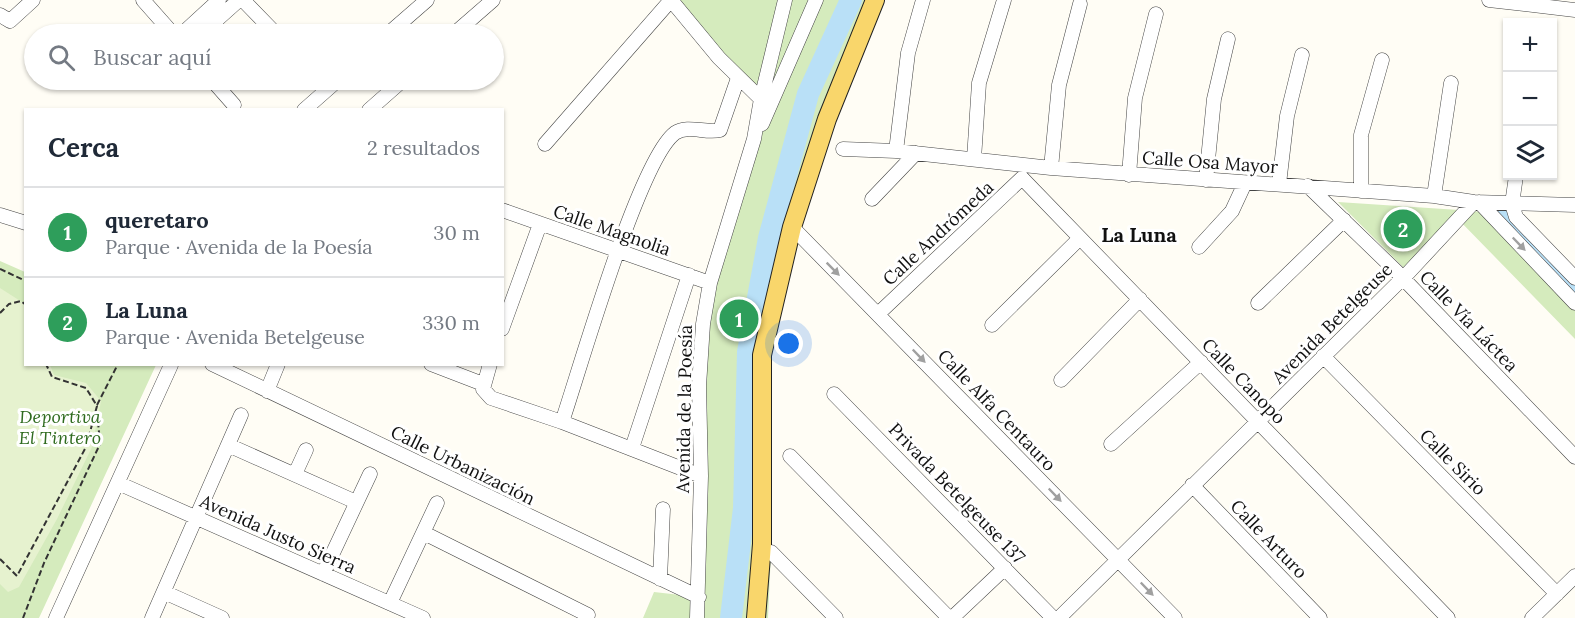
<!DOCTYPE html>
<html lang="es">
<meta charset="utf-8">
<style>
body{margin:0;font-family:Lora,serif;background:#f6f6f7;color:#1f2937}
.controls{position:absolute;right:18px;top:18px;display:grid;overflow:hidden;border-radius:0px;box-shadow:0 2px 4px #0004}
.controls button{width:54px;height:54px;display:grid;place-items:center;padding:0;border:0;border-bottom:2px solid #e0e1e3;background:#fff;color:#1f2937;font:30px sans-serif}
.you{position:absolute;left:789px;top:344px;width:21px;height:21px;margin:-15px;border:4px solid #fff;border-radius:50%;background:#1a73e8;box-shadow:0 0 0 9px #1a73e833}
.badge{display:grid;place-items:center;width:39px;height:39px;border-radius:50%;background:#c4262e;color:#fff;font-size:20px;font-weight:700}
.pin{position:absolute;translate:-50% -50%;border:3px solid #fff;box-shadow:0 2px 6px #0006}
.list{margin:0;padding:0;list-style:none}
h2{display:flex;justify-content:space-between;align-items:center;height:78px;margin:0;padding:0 24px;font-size:26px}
h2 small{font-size:20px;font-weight:400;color:#747a83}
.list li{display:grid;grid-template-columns:39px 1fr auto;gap:18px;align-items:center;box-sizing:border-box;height:90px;padding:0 24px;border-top:2px solid #e0e1e3}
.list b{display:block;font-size:22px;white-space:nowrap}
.list p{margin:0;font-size:20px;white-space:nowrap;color:#747a83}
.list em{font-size:20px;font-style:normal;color:#747a83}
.icon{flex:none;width:33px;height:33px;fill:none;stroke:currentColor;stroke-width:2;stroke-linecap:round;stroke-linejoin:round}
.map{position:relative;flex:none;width:1575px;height:618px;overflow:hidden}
.search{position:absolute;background:#fff;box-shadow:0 2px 4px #0004;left:24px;top:24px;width:480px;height:66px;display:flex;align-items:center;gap:15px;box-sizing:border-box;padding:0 21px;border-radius:33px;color:#747a83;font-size:22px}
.panel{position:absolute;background:#fff;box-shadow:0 2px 4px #0004;left:24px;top:108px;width:480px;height:258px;border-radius:0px}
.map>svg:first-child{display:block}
.green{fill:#d5ebbd}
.pitch{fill:#e6f2cf}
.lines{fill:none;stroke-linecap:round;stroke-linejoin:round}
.river{stroke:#b9e0f7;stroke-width:22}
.minor-casing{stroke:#444;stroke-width:15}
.major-casing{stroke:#222;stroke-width:20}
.path{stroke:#333;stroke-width:2;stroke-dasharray:6 3;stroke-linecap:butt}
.minor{stroke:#fff;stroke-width:14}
.major{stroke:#f9d66b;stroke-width:18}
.oneway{fill:#a0a0a0}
.labels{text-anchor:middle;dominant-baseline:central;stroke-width:6;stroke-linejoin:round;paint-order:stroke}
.street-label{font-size:18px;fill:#111;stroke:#fff}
.park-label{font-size:18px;font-style:italic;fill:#2f6b1f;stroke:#fff}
.neighbourhood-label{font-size:20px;font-weight:bold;fill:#111;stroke:#fff}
</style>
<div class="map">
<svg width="1575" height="618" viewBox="0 0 1575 618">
<rect width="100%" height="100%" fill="#fffdf5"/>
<path class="green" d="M675,0H875L827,119L762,355L771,552L768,618H643L654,592L698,597L700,420L710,283L761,99Z
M1338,202L1474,211L1509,218L1575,282V339L1455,216L1404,268Z
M0,261L25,272L26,364L156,365L39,618H0Z"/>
<path class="pitch" d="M0,288L25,304L26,364L50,365L54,375L86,383L101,401L92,447L57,519L19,587L8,592L0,584Z"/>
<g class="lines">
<path class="river" d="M1506,218L1575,288
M731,618L744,508L748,352L769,238L808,94L851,0"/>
<g class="minor-casing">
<path id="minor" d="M143,0L173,34
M243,0L276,34
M671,0L719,58L767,105
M1489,0L1575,10
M0,15L10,21L33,0
M182,34L219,0
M201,34L239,0
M388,34L427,0
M454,34L493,0
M212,80L234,105
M304,110L338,80
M369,110L403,80
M762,124L816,0
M545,144L671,0
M843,149L896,151L1051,168L1434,196L1474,202L1575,205
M896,151L908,53L923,0
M974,159L979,83L1004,0
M1051,168L1059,85L1080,4
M1129,175L1135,98L1156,14
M1516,176L1512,204L1516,217L1575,278
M1022,178L1448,618
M1206,180L1214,99L1228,39
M1279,184L1287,116L1302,55
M1308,186L1397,272L1575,457
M1361,191V135L1382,60
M1434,196L1451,83
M872,199L916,153
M1479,202L1575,303
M502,210L710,283
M0,215L26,223
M792,227L1175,618
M1199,247L1232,211L1245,183
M1258,303L1344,220
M878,314L1022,178
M992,325L1080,238
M502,329L540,224
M1323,356L1557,594
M212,364L699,597
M431,364L483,384
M490,364L483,389L491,398L562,422L701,476
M1061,380L1140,299
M267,391L278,364
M834,394L1053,618
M562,422C580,369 639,160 675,133C688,124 706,134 720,130L738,78
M1111,444L1201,362
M228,445L356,502
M632,448L689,275
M790,456L949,618
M295,474L306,450
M118,483L423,618
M1192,485L1320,618
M424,533L588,615L586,618
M771,552L836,618
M323,574L370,474
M660,579L663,509
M164,592L222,618
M390,603L437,503
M56,618L171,365
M152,618L241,415
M697,618L701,476L699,386L703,324L710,283L754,139L761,99L785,0
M952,618L1005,568
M1059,618L1409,272L1474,202
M1532,618L1575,576"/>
</g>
<g class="major-casing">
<path id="major" d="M756,618L762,544V355L792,227L827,119L875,0"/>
</g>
<path class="path" d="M0,269L26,281
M0,313L9,304L21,301L26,305
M97,405L118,364
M0,559L17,576L86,447L97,406L86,388L52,377L46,364
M23,618L44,563L100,444L97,410"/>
<use href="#minor" class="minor"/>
<use href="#major" class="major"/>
</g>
<defs><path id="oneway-solid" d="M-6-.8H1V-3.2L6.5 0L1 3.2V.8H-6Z" transform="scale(1.5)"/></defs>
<g class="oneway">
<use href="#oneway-solid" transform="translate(1519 244) rotate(46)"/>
<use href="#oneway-solid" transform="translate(833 269) rotate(45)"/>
<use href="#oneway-solid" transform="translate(919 356) rotate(46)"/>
<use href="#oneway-solid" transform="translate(1055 495) rotate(46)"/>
<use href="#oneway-solid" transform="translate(1147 589) rotate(46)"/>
</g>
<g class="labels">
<g class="street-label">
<text transform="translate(1210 162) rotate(4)">Calle Osa Mayor</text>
<text transform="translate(612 230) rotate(19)">Calle Magnolia</text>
<text transform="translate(938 233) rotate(-43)">Calle Andrómeda</text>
<text transform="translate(1469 321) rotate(46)">Calle Vía Láctea</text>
<text transform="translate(1332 323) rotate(-45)">Avenida Betelgeuse</text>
<text transform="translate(1244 381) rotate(46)">Calle Canopo</text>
<text transform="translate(684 409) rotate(-89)">Avenida de la Poesía</text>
<text transform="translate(997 410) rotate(46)">Calle Alfa Centauro</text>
<text transform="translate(1453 462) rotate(45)">Calle Sirio</text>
<text transform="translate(463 465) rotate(26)">Calle Urbanización</text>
<text transform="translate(957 493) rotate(46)">Privada Betelgeuse 137</text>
<text transform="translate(278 534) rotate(24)">Avenida Justo Sierra</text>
<text transform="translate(1269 539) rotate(46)">Calle Arturo</text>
</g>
<g class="park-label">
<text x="60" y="416">Deportiva<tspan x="60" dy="21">El Tintero</tspan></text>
</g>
<g class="neighbourhood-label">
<text x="1139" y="234">La Luna</text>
</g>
</g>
</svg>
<div class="controls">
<button>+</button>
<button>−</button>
<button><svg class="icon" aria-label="layers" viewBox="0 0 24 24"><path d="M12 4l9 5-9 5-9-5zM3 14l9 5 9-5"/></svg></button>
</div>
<div class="you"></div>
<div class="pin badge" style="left:739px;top:319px;background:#2e9e5b">1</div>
<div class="pin badge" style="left:1403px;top:229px;background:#2e9e5b">2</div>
<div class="search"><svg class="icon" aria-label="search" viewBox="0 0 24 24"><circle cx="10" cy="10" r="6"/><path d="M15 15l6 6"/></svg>Buscar aquí</div>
<section class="panel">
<h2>Cerca<small>2 resultados</small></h2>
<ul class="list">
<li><span class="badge" style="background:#2e9e5b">1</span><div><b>queretaro</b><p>Parque · Avenida de la Poesía</p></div><em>30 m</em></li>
<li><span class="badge" style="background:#2e9e5b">2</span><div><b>La Luna</b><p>Parque · Avenida Betelgeuse</p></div><em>330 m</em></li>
</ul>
</section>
</div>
